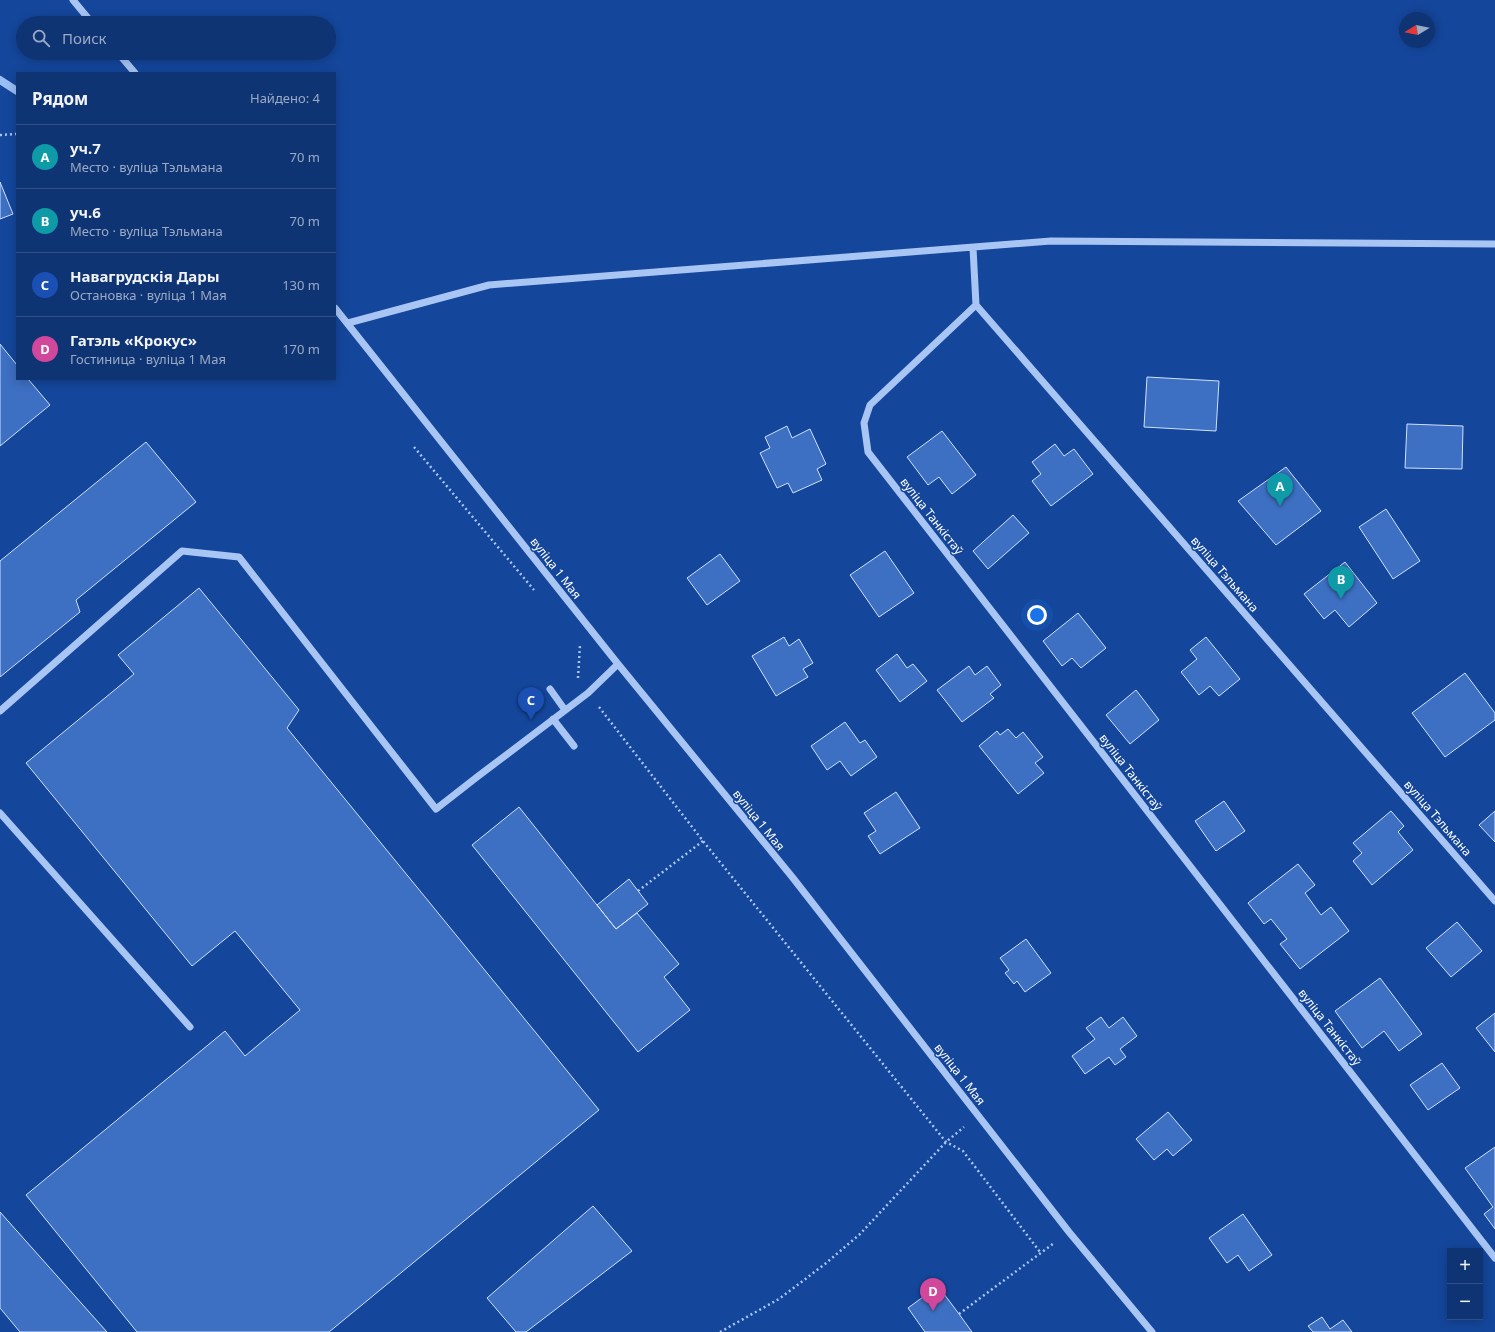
<!DOCTYPE html>
<html lang="ru">
<meta charset="utf-8">
<style>
body{margin:0;font-family:"Noto Sans",sans-serif;background:#1d3f7c;color:#f1f3f6}
.controls{position:absolute;right:12px;bottom:12px;display:grid;overflow:hidden;border-radius:0px;box-shadow:0 2px 10px #0003}
.controls button{width:36px;height:36px;display:grid;place-items:center;padding:0;border:0;border-bottom:1px solid #2f4f86;background:#0f3474;color:#f1f3f6;font:20px sans-serif}
.compass{position:absolute;left:1399px;top:12px;width:36px;height:36px;border-radius:50%;background:#0f3474;box-shadow:0 2px 10px #0003;rotate:260deg}
.you{position:absolute;left:1037px;top:615px;width:14px;height:14px;margin:-10px;border:3px solid #fff;border-radius:50%;background:#1a73e8;box-shadow:0 0 0 6px #1a73e833}
.badge{display:grid;place-items:center;width:26px;height:26px;border-radius:50%;background:#bca0f2;color:#fff;font-size:13px;font-weight:700}
.pin{position:absolute;translate:-50% -33px;filter:drop-shadow(0 1px 2px #0008)}
.pin::after{content:'';position:absolute;top:21px;width:14px;height:12px;background:inherit;clip-path:polygon(0 0,100% 0,50% 100%)}
.list{margin:0;padding:0;list-style:none}
h2{display:flex;justify-content:space-between;align-items:center;height:52px;margin:0;padding:0 16px;font-size:17px}
h2 small{font-size:13px;font-weight:400;color:#9baac5}
.list li{display:grid;grid-template-columns:26px 1fr auto;gap:12px;align-items:center;box-sizing:border-box;height:64px;padding:0 16px;border-top:1px solid #2f4f86}
.list b{display:block;font-size:15px;white-space:nowrap}
.list p{margin:0;font-size:13px;white-space:nowrap;color:#9baac5}
.list em{font-size:13px;font-style:normal;color:#9baac5}
.icon{flex:none;width:22px;height:22px;fill:none;stroke:currentColor;stroke-width:2;stroke-linecap:round;stroke-linejoin:round}
.map{position:relative;flex:none;width:1495px;height:1332px;overflow:hidden}
.search{position:absolute;background:#0f3474;box-shadow:0 2px 10px #0003;left:16px;top:16px;width:320px;height:44px;display:flex;align-items:center;gap:10px;box-sizing:border-box;padding:0 14px;border-radius:22px;color:#9baac5;font-size:15px}
.panel{position:absolute;background:#0f3474;box-shadow:0 2px 10px #0003;left:16px;top:72px;width:320px;height:308px;border-radius:0px}
.map>svg:first-child{display:block}
.lines{fill:none;stroke-linecap:round;stroke-linejoin:round}
.stream{stroke:#9abff6;stroke-width:8}
.building{fill:#3d6fc2;stroke:#d0e2fd}
.path{stroke:#a8c5f3;stroke-width:2.5;stroke-dasharray:2 3;stroke-linecap:butt}
.minor{stroke:#a8c5f3;stroke-width:7}
.labels{text-anchor:middle;dominant-baseline:central;stroke-width:3;stroke-linejoin:round;paint-order:stroke}
.street-label{font-size:12px;fill:#fff;stroke:#14469b}
</style>
<div class="map">
<svg width="1495" height="1332" viewBox="0 0 1495 1332">
<rect width="100%" height="100%" fill="#14469b"/>
<g class="lines">
<path class="stream" d="M0,80L17,91"/>
</g>
<path class="building" d="M0,182L13,214L0,219Z
M0,344L17,365V379H28L50,405L0,446Z
M1147,377L1219,381L1216,431L1144,427Z
M1407,424L1463,426L1462,469L1405,468Z
M787,426L792,438L810,429L826,464L817,469L822,480L793,493L788,483L777,488L760,453L770,448L765,437Z
M942,431L976,475L952,494L939,477L928,485L907,457Z
M146,442L196,502L76,600L80,612L0,677V561Z
M1055,444L1064,456L1074,449L1093,474L1051,506L1032,481L1041,474L1032,462Z
M1286,467L1321,511L1276,545L1238,501Z
M1386,509L1420,561L1393,579L1359,527Z
M1013,515L1029,533L988,569L973,551Z
M885,551L914,593L879,617L850,575Z
M720,554L740,581L707,605L687,578Z
M1345,562L1377,603L1349,627L1335,610L1324,619L1304,594Z
M199,588L299,710L287,728L599,1110L329,1332H137L26,1195L225,1031L245,1056L300,1010L235,931L192,966L26,763L134,674L118,655Z
M1078,613L1106,648L1081,668L1072,658L1062,666L1043,641Z
M784,637L789,646L799,639L813,663L803,669L808,677L776,696L752,656Z
M1206,637L1240,679L1219,696L1210,686L1199,695L1181,672L1197,659L1190,650Z
M897,654L907,668L913,664L927,681L900,702L876,670Z
M969,666L975,675L987,666L1001,685L990,694L994,698L962,722L937,690Z
M1465,673L1495,713V720L1445,757L1412,713Z
M1136,690L1159,720L1130,744L1106,715Z
M845,722L860,743L865,740L877,757L851,776L840,761L827,770L811,746Z
M1008,729L1016,738L1023,732L1043,757L1035,763L1044,773L1018,794L979,746L997,731L1000,735Z
M896,792L920,828L880,854L868,836L876,831L864,813Z
M1224,801L1245,831L1216,851L1195,821Z
M519,807L616,929L637,913L679,964L664,977L690,1010L638,1052L472,845Z
M1391,811L1404,826L1398,832L1413,850L1372,885L1353,861L1362,853L1353,843Z
M1495,811V842L1479,825Z
M1298,864L1315,885L1305,893L1321,915L1331,907L1349,931L1300,969L1280,944L1287,939L1271,919L1264,924L1248,903Z
M629,879L648,904L616,929L597,905Z
M1457,922L1482,951L1451,977L1426,948Z
M1026,939L1051,973L1025,992L1017,981L1014,984L1005,973L1009,970L1000,958Z
M1380,978L1422,1034L1399,1051L1384,1031L1362,1048L1335,1011Z
M1495,1013V1052L1476,1028Z
M1101,1017L1109,1028L1123,1017L1137,1036L1120,1049L1126,1057L1115,1065L1109,1057L1085,1074L1072,1056L1095,1039L1086,1028Z
M1442,1063L1460,1088L1428,1110L1410,1085Z
M1168,1112L1192,1140L1173,1156L1167,1149L1154,1160L1136,1139Z
M1495,1147V1229L1484,1214L1493,1207L1465,1168Z
M593,1206L632,1251L526,1332H516L487,1298Z
M0,1212L107,1332H20L0,1308Z
M1243,1214L1272,1255L1249,1271L1238,1255L1227,1263L1209,1238Z
M938,1286L959,1314L972,1332H925L908,1308Z
M1322,1317L1330,1329L1343,1320L1352,1332H1313L1308,1326Z"/>
<g class="lines">
<path class="path" d="M0,135L17,134
M414,447L534,590
M578,678L580,645
M599,707L703,841L946,1142L963,1151L1040,1252
M638,891L703,841
M959,1314L1054,1243
M720,1332L779,1299L825,1264L860,1234L946,1142L964,1127"/>
<path class="minor" d="M73,0L92,23
M118,53L135,73
M973,248L976,305L1495,901
M976,305L870,405L864,423L868,452L1495,1258
M335,308L618,664L793,878L1069,1232L1152,1332
M348,323L489,285L1051,241L1495,244
M550,689L565,710
M0,711L182,551L239,557L436,809L477,777L588,693L618,664
M553,719L574,746
M0,813L190,1027"/>
</g>
<g class="labels">
<g class="street-label">
<text transform="translate(932 516) rotate(52)">вуліца Танкістаў</text>
<text transform="translate(556 568) rotate(52)">вуліца 1 Мая</text>
<text transform="translate(1225 574) rotate(49)">вуліца Тэльмана</text>
<text transform="translate(1131 772) rotate(52)">вуліца Танкістаў</text>
<text transform="translate(1438 818) rotate(49)">вуліца Тэльмана</text>
<text transform="translate(759 820) rotate(51)">вуліца 1 Мая</text>
<text transform="translate(1330 1027) rotate(52)">вуліца Танкістаў</text>
<text transform="translate(960 1074) rotate(52)">вуліца 1 Мая</text>
</g>
</g>
</svg>
<div class="controls">
<button>+</button>
<button>−</button>
</div>
<svg class="compass" viewBox="-18 -18 36 36"><path d="M0-13l5 13h-10z" fill="#e53935"/><path d="M0 13l5-13h-10z" fill="#9baac5"/></svg>
<div class="you"></div>
<div class="pin badge" style="left:1280px;top:506px;background:#0f9aa8">A</div>
<div class="pin badge" style="left:1341px;top:599px;background:#0f9aa8">B</div>
<div class="pin badge" style="left:531px;top:720px;background:#1a4fb4">C</div>
<div class="pin badge" style="left:933px;top:1311px;background:#d1479c">D</div>
<div class="search"><svg class="icon" aria-label="search" viewBox="0 0 24 24"><circle cx="10" cy="10" r="6"/><path d="M15 15l6 6"/></svg>Поиск</div>
<section class="panel">
<h2>Рядом<small>Найдено: 4</small></h2>
<ul class="list">
<li><span class="badge" style="background:#0f9aa8">A</span><div><b>уч.7</b><p>Место · вуліца Тэльмана</p></div><em>70 m</em></li>
<li><span class="badge" style="background:#0f9aa8">B</span><div><b>уч.6</b><p>Место · вуліца Тэльмана</p></div><em>70 m</em></li>
<li><span class="badge" style="background:#1a4fb4">C</span><div><b>Навагрудскія Дары</b><p>Остановка · вуліца 1 Мая</p></div><em>130 m</em></li>
<li><span class="badge" style="background:#d1479c">D</span><div><b>Гатэль «Крокус»</b><p>Гостиница · вуліца 1 Мая</p></div><em>170 m</em></li>
</ul>
</section>
</div>
